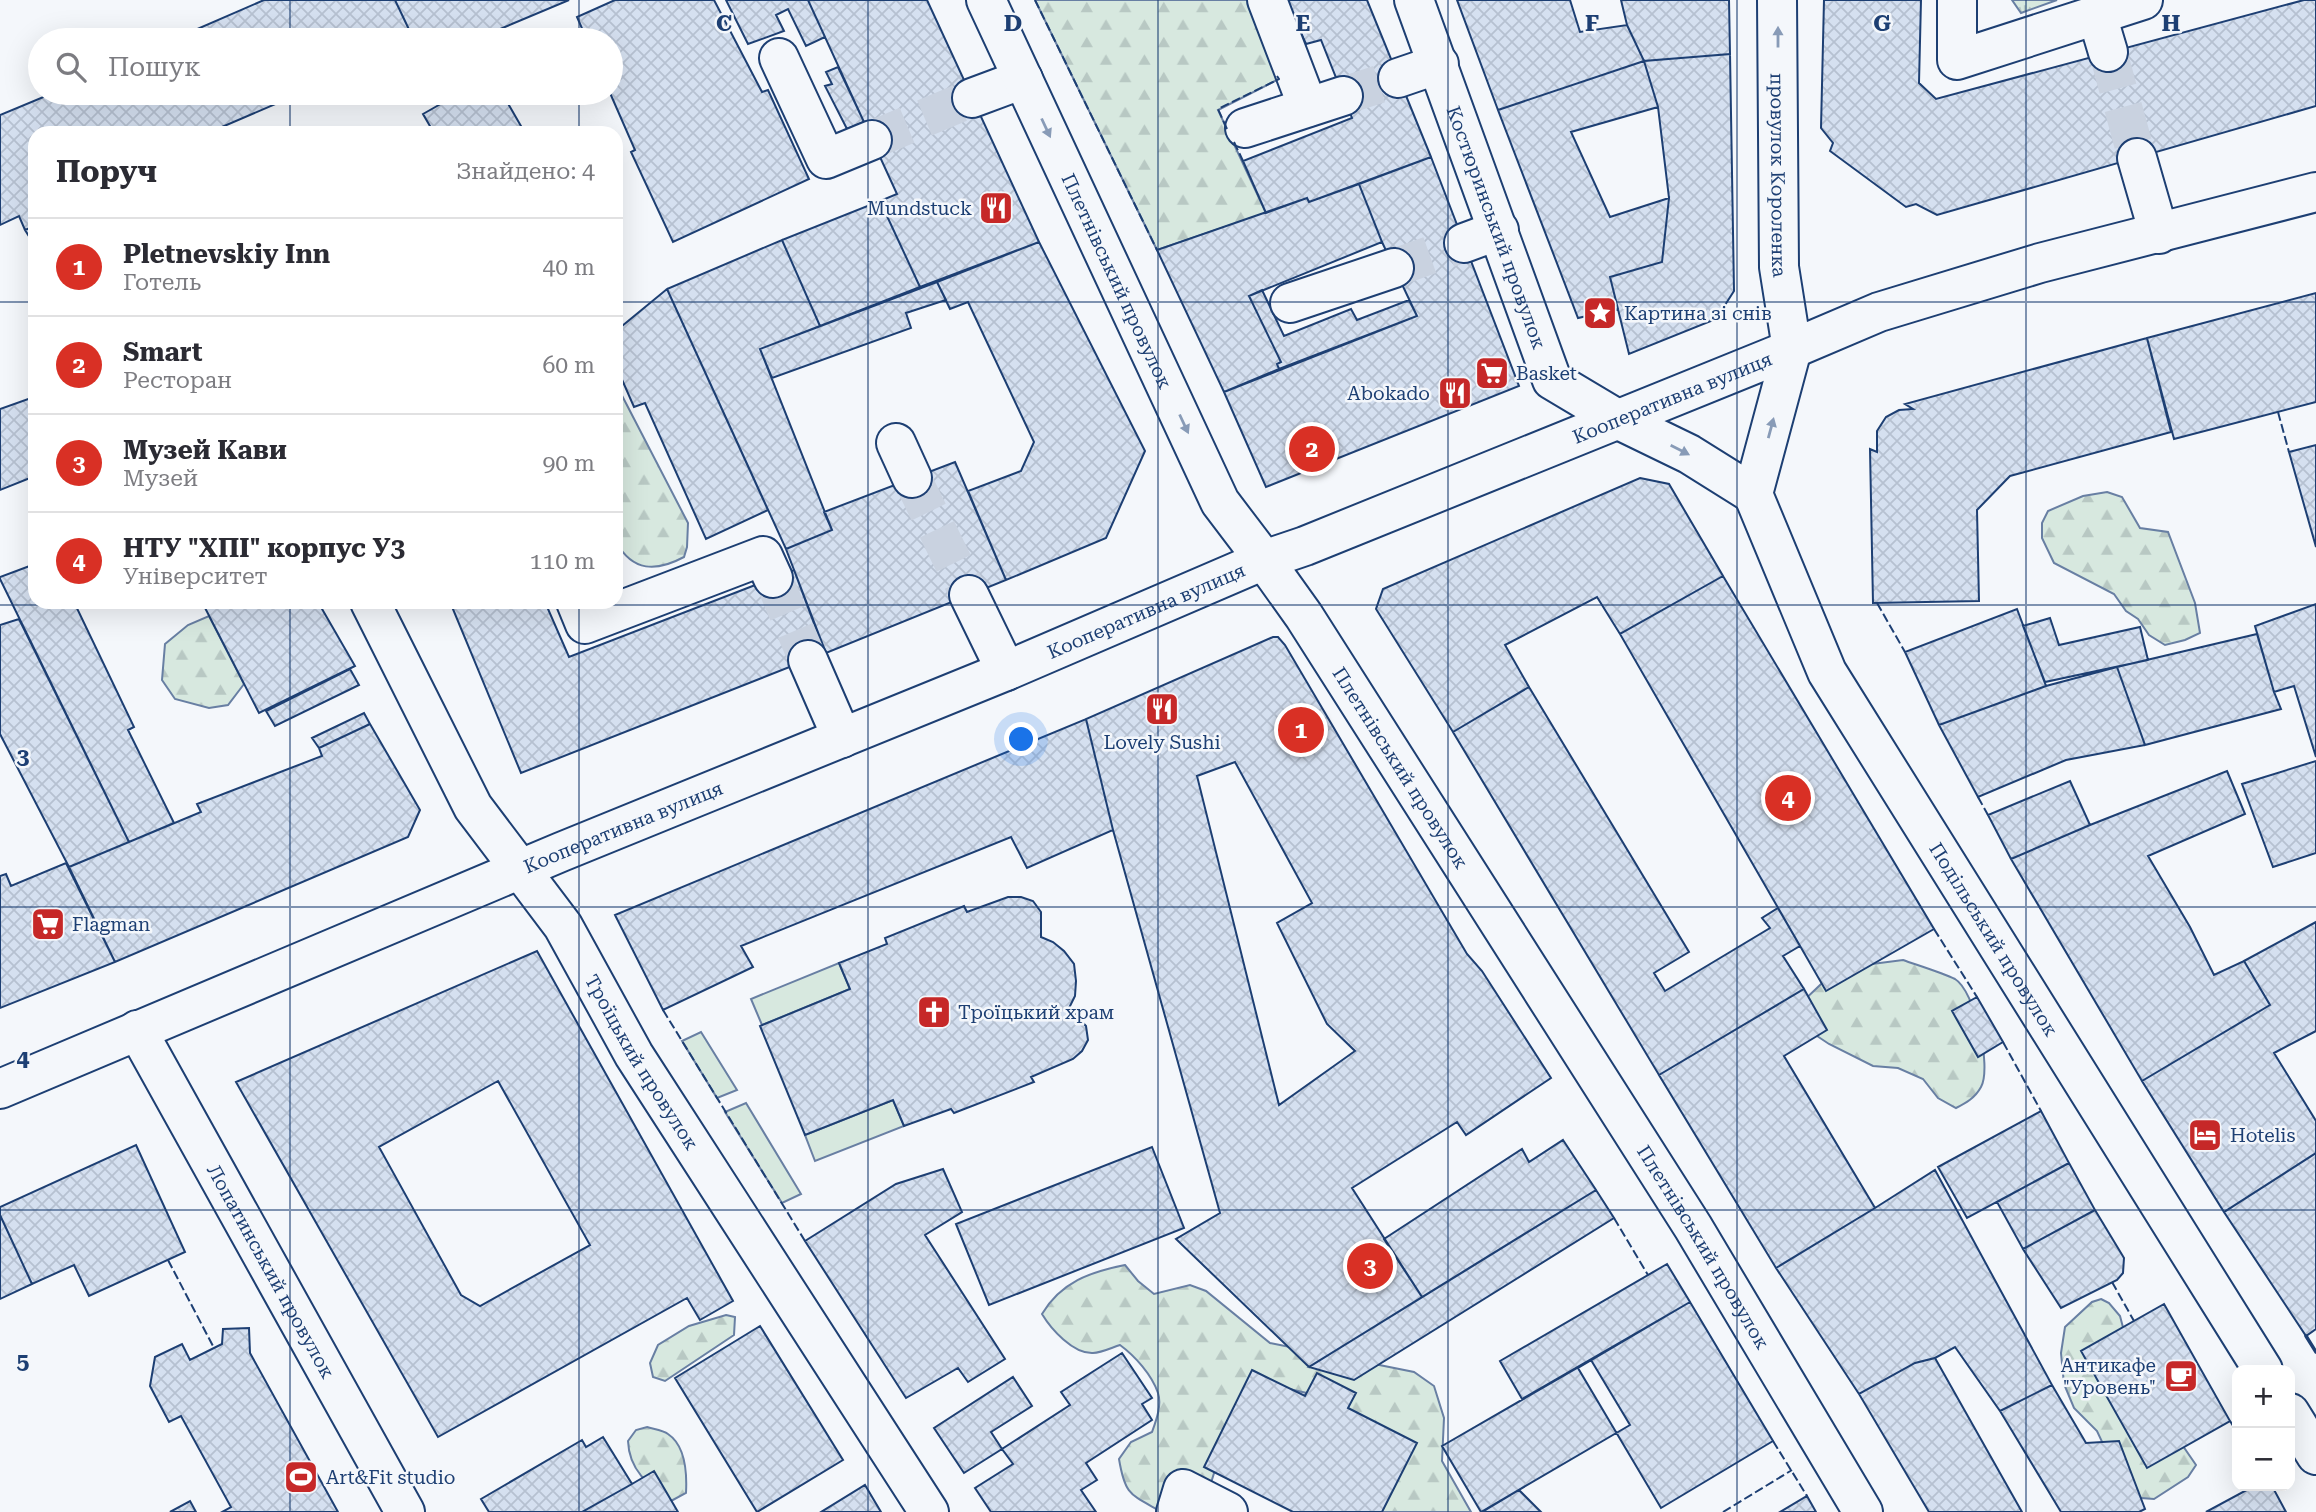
<!DOCTYPE html>
<html lang="uk">
<meta charset="utf-8">
<style>
body{margin:0;font-family:"Roboto Serif",serif;background:#f7f7f7;color:#2b2b33}
.controls{position:absolute;right:21px;bottom:21px;display:grid;overflow:hidden;border-radius:14px;box-shadow:0 7px 28px #0002}
.controls button{width:63px;height:63px;display:grid;place-items:center;padding:0;border:0;border-bottom:2px solid #e1e1e2;background:#fff;color:#2b2b33;font:35px sans-serif}
.you{position:absolute;left:1022px;top:740px;width:24px;height:24px;margin:-18px;border:5px solid #fff;border-radius:50%;background:#1a73e8;box-shadow:0 0 0 10px #1a73e833}
.badge{display:grid;place-items:center;width:46px;height:46px;border-radius:50%;background:#d93025;color:#fff;font-size:23px;font-weight:700}
.pin{position:absolute;translate:-50% -50%;border:4px solid #fff;box-shadow:0 2px 7px #0006}
.list{margin:0;padding:0;list-style:none}
h2{display:flex;justify-content:space-between;align-items:center;height:91px;margin:0;padding:0 28px;font-size:30px}
h2 small{font-size:23px;font-weight:400;color:#7c7c81}
.list li{display:grid;grid-template-columns:46px 1fr auto;gap:21px;align-items:center;box-sizing:border-box;height:98px;padding:0 28px;border-top:2px solid #e1e1e2}
.list b{display:block;font-size:26px;white-space:nowrap}
.list p{margin:0;font-size:23px;white-space:nowrap;color:#7c7c81}
.list em{font-size:23px;font-style:normal;color:#7c7c81}
.icon{flex:none;width:38px;height:38px;fill:none;stroke:currentColor;stroke-width:2;stroke-linecap:round;stroke-linejoin:round}
.map{position:relative;flex:none;width:2316px;height:1512px;overflow:hidden}
.search{position:absolute;background:#fff;box-shadow:0 7px 28px #0002;left:28px;top:28px;width:595px;height:77px;display:flex;align-items:center;gap:18px;box-sizing:border-box;padding:0 24px;border-radius:38px;color:#7c7c81;font-size:26px}
.panel{position:absolute;background:#fff;box-shadow:0 7px 28px #0002;left:28px;top:126px;width:595px;height:483px;border-radius:21px}
.map>svg:first-child{display:block}
.grass{fill:#d7e8df;stroke:#687fa3;stroke-width:2}
.forest{fill:url(#forest-firs);stroke:#687fa3;stroke-width:2}
.park{fill:url(#park-tufts);stroke:#687fa3;stroke-width:2}
.building{fill:url(#building-cross-hatch);stroke:#1d3f73;stroke-width:2;fill-rule:evenodd}
.lines{fill:none;stroke-linecap:round;stroke-linejoin:round}
.minor-tunnel{stroke:#c9d2e0;stroke-width:38;stroke-dasharray:38 19;stroke-linecap:butt}
.minor-casing{stroke:#1d3f73;stroke-width:42}
.major-casing{stroke:#1d3f73;stroke-width:42}
.minor{stroke:#f4f7fb;stroke-width:38}
.major{stroke:#f4f7fb;stroke-width:38}
.fence{stroke:#1d3f73;stroke-width:2;stroke-dasharray:9 3.5;stroke-linecap:butt}
.wall{stroke:#1d3f73;stroke-width:3.5}
.oneway{fill:#889bb7}
.grid{fill:none;stroke:#1d3f73;stroke-width:2;stroke-opacity:0.55}
.labels{text-anchor:middle;dominant-baseline:central;stroke-width:5;stroke-linejoin:round;paint-order:stroke}
.street-label{font-size:19px;fill:#1d3f73;stroke:#f4f7fb}
.poi-label{font-size:19px;fill:#1d3f73;stroke:#f4f7fb;text-anchor:start}
.grid-label{font-size:23px;text-anchor:middle;font-weight:bold;fill:#1d3f73;stroke:#f4f7fb;stroke-width:5;stroke-linejoin:round;paint-order:stroke}
</style>
<div class="map">
<svg width="2316" height="1512" viewBox="0 0 2316 1512">
<defs>
<pattern id="forest-firs" width="22" height="20" patternUnits="userSpaceOnUse" patternTransform="scale(1.75)"><rect width="22" height="20" fill="#d7e8df"/><path d="M5 1l3.5 6h-7zM16 11l3.5 6h-7z" fill="#b8c8c3"/></pattern>
<pattern id="park-tufts" width="24" height="20" patternUnits="userSpaceOnUse" patternTransform="scale(1.75)"><rect width="24" height="20" fill="#d7e8df"/><path d="M3 7l-1-3M5 7V3M7 7l1-3M15 17l-1-3M17 17v-4M19 17l1-3" fill="none" stroke="#b8c8c3"/></pattern>
<pattern id="building-cross-hatch" width="8" height="8" patternUnits="userSpaceOnUse" patternTransform="scale(1.75)"><rect width="8" height="8" fill="#d5e0f0"/><path d="M0 0l8 8M0 8l8-8" fill="none" stroke="#b6c1d1"/></pattern>
</defs>
<rect width="100%" height="100%" fill="#f4f7fb"/>
<path class="grass" d="M839,963L850,989L762,1025L751,999Z
M701,1032L737,1090L717,1098L682,1041Z
M893,1100L904,1126L815,1161L805,1135Z
M746,1103L801,1194L782,1203L725,1112Z"/>
<path class="forest" d="M1035,0H1250L1279,79L1218,110L1266,213L1157,250Z
M616,384L688,523L687,547L684,557C656,572 633,572 616,542Z
M2107,492L2122,497L2140,528L2168,532L2195,603L2200,633L2185,640L2165,645L2149,635L2138,619L2126,611L2114,594L2054,563L2042,538V523L2048,511L2083,496Z
M209,616L244,684L228,705L209,708L175,699L162,680L165,644L188,625Z
M1903,960C1917,965 1943,973 1955,979C1975,991 1992,1067 1981,1087C1975,1098 1966,1103 1956,1108L1938,1098L1923,1079L1898,1068L1873,1066L1829,1044L1802,1026L1798,1006L1820,985L1841,968Z
M1125,1265L1138,1281L1154,1294L1190,1285L1206,1291L1270,1343L1414,1372L1434,1386L1444,1418L1442,1461L1471,1512H1366L1385,1436L1337,1400L1263,1383L1220,1454L1210,1486L1160,1511C1130,1494 1125,1495 1119,1459L1131,1442L1152,1432C1156,1421 1162,1405 1158,1393C1152,1375 1135,1356 1120,1345C1111,1348 1101,1353 1093,1353C1073,1354 1051,1329 1042,1314C1061,1282 1090,1272 1125,1265Z
M2101,1299L2109,1303L2120,1316L2125,1335L2172,1430L2196,1465L2188,1477L2154,1499L2128,1497L2097,1431L2074,1408L2064,1384L2061,1353L2065,1327L2092,1302Z
M726,1315L735,1317L734,1335L665,1381L653,1377L650,1363L658,1345L689,1326Z
M647,1427C653,1429 663,1430 668,1434C686,1446 687,1474 686,1493L671,1501C648,1485 629,1470 628,1441L636,1430Z"/>
<path class="park" d="M2012,0H2057L2021,13Z"/>
<path class="building" d="M264,0H395L414,40H172Z
M395,0H569L474,40H414Z
M615,0H714L762,92L768,90L809,179L673,242L631,152L635,150L610,93L611,40H587L577,17Z
M726,0H808L825,37L806,46L788,9L776,15L784,31L748,44Z
M808,0H927L1039,242L920,287L880,201L897,194Z
M1286,0H1367L1431,157L1309,202L1307,198L1266,213L1243,161L1352,118L1321,40L1306,44Z
M1457,0H1570L1580,32L1627,25L1644,61L1498,110Z
M1621,0H1729L1730,54L1644,61L1627,25Z
M1824,0H1921L1919,83L1936,99L2304,0H2316V106L1937,215L1916,204L1906,207L1830,151L1833,143L1821,128Z
M1730,54L1734,291L1716,319L1629,354L1610,277L1662,262L1669,198L1658,107L1644,61Z
M1644,61L1658,107L1571,132L1610,217L1669,198L1662,262L1610,277L1618,309L1578,318L1498,110Z
M838,67L864,122L847,129L825,86L832,84L826,72Z
M53,93H301L208,133H35V226L25,230L19,216L0,225V115Z
M460,93H502L525,133H434L423,114Z
M1431,157L1519,386L1266,487L1224,392L1417,316L1382,242L1359,184Z
M1359,184L1382,242L1249,296L1281,362L1277,364L1279,369L1224,392L1157,250L1307,198L1309,202Z
M880,201L920,287L820,326L782,240Z
M35,226V246L25,230Z
M782,240L820,326L760,349L832,530L786,549L667,289Z
M1039,242L1145,451L1106,538L1006,580L968,491L1021,471L1034,442L968,302L950,309L937,282Z
M937,282L946,300L906,313L911,328L772,378L760,349Z
M667,289L768,510L706,539L645,403L634,407L616,366V331Z
M1262,290L1284,336L1351,309L1357,320L1409,300L1417,316L1279,369L1277,364L1281,362L1249,296Z
M2316,293V402L2174,439L2147,338Z
M2147,338L2171,432L2010,476L1977,510L1979,601L1873,603L1870,449L1877,452V431L1886,417L1899,410L1913,409L1905,404Z
M31,398L35,409V476L0,490V409Z
M2316,445V547L2289,452Z
M955,462L1006,580L826,653L786,549L832,530L824,512Z
M1640,478L1669,484L1723,576L1620,634L1597,597L1505,645L1529,687L1453,732L1376,609L1383,589Z
M35,564V602H74L134,727L128,730L174,823L129,842L0,579V577Z
M794,570L825,653L521,773L450,602H545L569,657Z
M1723,576L1934,929L1826,991L1620,634Z
M202,602H318L355,666L259,713Z
M2316,604V757L2294,686L2274,692L2255,626Z
M2017,609L2046,686L1939,725L1905,652Z
M2050,618L2059,645L2140,627L2148,660L2045,682L2023,626Z
M19,619L129,842L69,867L0,734V625Z
M2257,634L2274,692L2281,709L2145,745L2117,667Z
M1273,637H1278L1285,645L1467,954L1482,971L1551,1078L1466,1135L1457,1122L1352,1188L1422,1297L1309,1367L1176,1239L1220,1213L1113,830L1086,719ZM1235,762L1312,903L1277,923L1327,1024L1355,1051L1279,1105L1197,776Z
M2117,667L2145,745L2066,760L1978,797L1939,725L2046,686Z
M350,669L359,685L275,726L266,711Z
M1529,687L1689,952L1654,973L1665,991L1770,928L1762,918L1778,908L1800,946L1783,956L1804,989L1659,1075L1453,732Z
M364,713L370,724L319,748L312,738Z
M1086,719L1113,830L1027,868L1011,837L741,946L753,967L663,1010L615,915Z
M370,724L420,810L408,837L115,962L69,867L201,812L197,804L322,756L319,748Z
M2316,761V853L2273,867L2242,784Z
M2227,771L2245,814L2148,856L2190,927L2214,975L2244,961L2270,1005L2142,1081L2011,859L2090,825Z
M2070,781L2090,825L2011,859L1988,815Z
M66,863L115,962L0,1008V876L6,874L11,886Z
M1008,897H1021L1033,901L1041,912V937L1053,942L1064,951L1074,964L1076,981L1075,996L1069,1008L1086,1026L1088,1040L1082,1051L1073,1059L1031,1077L1034,1082L954,1113L951,1109L904,1126L893,1100L805,1135L760,1026L850,989L839,963L887,944L885,938L964,906L967,912Z
M2316,922V1031L2274,1053L2316,1121V1153L2224,1212L2142,1081L2270,1005L2244,961Z
M537,951L733,1301L700,1320L687,1298L438,1437L236,1082ZM498,1081L590,1245L480,1306L461,1295L379,1147Z
M1804,989L1827,1030L1784,1056L1875,1208L1776,1268L1659,1075Z
M1977,997L2003,1042L1978,1057L1952,1011Z
M2041,1111L2069,1163L1967,1218L1938,1167Z
M1563,1140L1596,1190L1422,1297L1384,1239L1522,1149L1529,1162Z
M136,1145L185,1252L89,1296L74,1265L32,1284L0,1215V1207Z
M1152,1147L1184,1228L989,1305L956,1224Z
M2316,1153V1329L2306,1336L2224,1212Z
M2069,1163L2095,1210L2023,1249L1997,1202Z
M943,1169L962,1212L925,1235L1005,1359L968,1382L958,1368L906,1398L805,1241L896,1184Z
M1935,1170L2052,1385L2000,1411L1955,1347L1935,1358L1915,1363L1859,1394L1776,1268L1875,1208Z
M1596,1190L1614,1218L1354,1380L1309,1367Z
M2095,1210L2124,1258L2123,1273L2117,1280L2061,1308L2023,1249Z
M0,1215L32,1284L0,1299Z
M1667,1264L1690,1302L1522,1399L1500,1361Z
M1690,1302L1773,1441L1661,1508L1578,1368Z
M2164,1304L2230,1421L2147,1468L2081,1351Z
M760,1326L843,1460L757,1512L675,1378Z
M249,1328L250,1353L338,1512H222L231,1507L181,1416L169,1422L150,1386L155,1357L182,1344L190,1360L222,1344L223,1329Z
M1122,1353L1152,1398L1142,1404L1152,1420L1086,1463L1097,1480L1081,1490L1096,1512H991L975,1488L1013,1464L1002,1449L1070,1405L1061,1392Z
M1935,1358L2022,1512H1929L1859,1394L1915,1363Z
M1591,1360L1630,1425L1481,1512L1442,1446Z
M1252,1370L1305,1396L1317,1373L1356,1393L1348,1408L1417,1443L1382,1512H1293L1204,1467Z
M1013,1377L1032,1406L991,1432L1002,1449L964,1473L934,1428Z
M2052,1385L2086,1443L2119,1441L2145,1509L2139,1512H2061L2000,1411Z
M603,1437L632,1484L582,1512H489L481,1499L582,1440L586,1447Z
M654,1471L678,1512H582L632,1484Z
M865,1485L881,1512H821Z
M2254,1486H2272L2286,1512H2206Z
M1519,1490L1541,1512H1482Z
M1807,1496L1816,1512H1780Z
M190,1501L196,1512H170Z"/>
<g class="lines">
<path class="minor-tunnel" d="M2108,52L2137,158
M1343,96L1398,78
M872,140L972,98
M1394,268L1464,243
M912,478L969,595
M773,578L808,660"/>
<g class="minor-casing">
<g id="minor">
<path d="M1267,0L1308,107"/>
<path id="s1" d="M1414,0L1552,380L1619,420"/>
<path d="M1957,0V60L2143,0"/>
<path d="M2097,15L2108,52"/>
<path d="M779,58L826,159L872,140"/>
<path d="M1398,78L1439,64"/>
<path d="M972,98L1023,79"/>
<path d="M1245,128L1343,96"/>
<path d="M2137,158L2159,234"/>
<path d="M1464,243L1499,230"/>
<path d="M1290,303L1394,268"/>
<path d="M896,443L912,478"/>
<path d="M969,595L1006,671"/>
<path id="s2" d="M370,602L473,807L563,926L634,1055L929,1512"/>
<path d="M576,602L585,624L763,556L773,578"/>
<path d="M808,660L842,738"/>
<path id="s3" d="M137,1030L405,1512"/>
<path id="s4" d="M0,1089L561,852L1006,671L1264,560L1304,616L1693,1227L1863,1512"/>
<path d="M1176,1512L1183,1489L1228,1512"/>
</g>
</g>
<g class="major-casing">
<g id="major">
<path id="s5" d="M986,0L1220,502L1264,560L1305,546L1792,349L1879,312L2040,263L2316,192"/>
<path id="s6" d="M1777,0L1779,267L1792,349L1753,494L1827,672L2263,1370"/>
<path d="M1619,420L1689,454L1753,494"/>
<path d="M2290,1413L2316,1455"/>
</g>
</g>
<use href="#minor" class="minor"/>
<use href="#major" class="major"/>
<path class="fence" d="M1035,0L1157,250
M440,93L444,101
M1227,129L1218,109L1279,79L1277,76
M1234,142L1243,161
M2278,412L2289,452
M1877,603L1905,652
M1978,797L1988,815
M1934,929L1977,997
M663,1010L805,1241
M2003,1042L2041,1111
M1614,1218L1648,1275
M168,1260L214,1348
M2112,1282L2134,1321
M2230,1421L2237,1432
M1773,1441L1807,1496
M1723,1512L1792,1470"/>
<path class="wall" d="M2306,1336L2316,1352"/>
</g>
<defs><path id="oneway-solid" d="M-6-.8H1V-3.2L6.5 0L1 3.2V.8H-6Z" transform="scale(1.75)"/></defs>
<g class="oneway">
<use href="#oneway-solid" transform="translate(1778 37) rotate(-90)"/>
<use href="#oneway-solid" transform="translate(1046 128) rotate(65)"/>
<use href="#oneway-solid" transform="translate(1184 424) rotate(65)"/>
<use href="#oneway-solid" transform="translate(1771 428) rotate(-75)"/>
<use href="#oneway-solid" transform="translate(1680 450) rotate(27)"/>
</g>
<path class="grid" d="M290,0V40M579,0V40M868,0V1512M1158,0V1512M1448,0V1512M1737,0V1512M2026,0V1512M290,93V133M579,93V133M0,302H35M616,302H2316M290,602V1512M579,602V1512M0,605H2316M0,907H2316M0,1210H2316"/>
<defs>
<g id="restaurant-square" transform="scale(1.75)"><rect x="-9" y="-9" width="18" height="18" rx="4" fill="#c62828" stroke="#f4f7fb"/><path d="M-5-6h1v4h1v-4h1v4h1v-4h1v5L-1.5 .5V6h-2V.5L-5-1ZM5-6V6H3V1.5H1.5Q1.5-4 5-6Z" fill="#fff"/></g>
<g id="sight-square" transform="scale(1.75)"><rect x="-9" y="-9" width="18" height="18" rx="4" fill="#c62828" stroke="#f4f7fb"/><path d="M0-6L1.8-2.2L6-1.7L2.9 1.2L3.7 5.4L0 3.3L-3.7 5.4L-2.9 1.2L-6-1.7L-1.8-2.2Z" fill="#fff"/></g>
<g id="supermarket-square" transform="scale(1.75)"><rect x="-9" y="-9" width="18" height="18" rx="4" fill="#c62828" stroke="#f4f7fb"/><path d="M-6-5.5h2.5l.6 2H6L4.5 2H-2.5L-4.4-4H-6ZM-1.5 3.2a1.3 1.3 0 1 0 .1 0ZM3 3.2a1.3 1.3 0 1 0 .1 0Z" fill="#fff"/></g>
<g id="church-square" transform="scale(1.75)"><rect x="-9" y="-9" width="18" height="18" rx="4" fill="#c62828" stroke="#f4f7fb"/><path d="M-1.2-6h2.4v3.5h3.3v2.4h-3.3V6h-2.4V-.1h-3.3v-2.4h3.3Z" fill="#fff"/></g>
<g id="hotel-square" transform="scale(1.75)"><rect x="-9" y="-9" width="18" height="18" rx="4" fill="#c62828" stroke="#f4f7fb"/><path d="M-6-4.5h1.5V1H6V5H4.5V3h-9V5H-6ZM-4 0a1.8 1.8 0 1 1 3.6 0ZM.5 0V-2.5h3Q6-2.5 6 0Z" fill="#fff"/></g>
<g id="cafe-square" transform="scale(1.75)"><rect x="-9" y="-9" width="18" height="18" rx="4" fill="#c62828" stroke="#f4f7fb"/><path d="M-5.5-4.5H6V0H3Q3 3.5 0 3.5H-2.5Q-5.5 3.5-5.5 0ZM3-3.2v2h1.7v-2ZM-6 4.5H4V6H-6Z" fill="#fff"/></g>
<g id="stadium-square" transform="scale(1.75)"><rect x="-9" y="-9" width="18" height="18" rx="4" fill="#c62828" stroke="#f4f7fb"/><path d="M0-5a6.5 5 0 1 0 0 10a6.5 5 0 1 0 0-10ZM-3.5-1.8h7v3.6h-7Z" fill="#fff"/></g>
</defs>
<g fill-rule="evenodd">
<use href="#restaurant-square" x="996" y="208"/>
<use href="#sight-square" x="1600" y="313"/>
<use href="#supermarket-square" x="1492" y="373"/>
<use href="#restaurant-square" x="1455" y="393"/>
<use href="#restaurant-square" x="1162" y="709"/>
<use href="#supermarket-square" x="48" y="924"/>
<use href="#church-square" x="934" y="1012"/>
<use href="#hotel-square" x="2205" y="1135"/>
<use href="#cafe-square" x="2181" y="1376"/>
<use href="#stadium-square" x="301" y="1477"/>
</g>
<g class="labels">
<g class="street-label">
<text stroke="none"><textPath href="#s6" startOffset="175">провулок Короленка</textPath></text>
<text stroke="none"><textPath href="#s1" startOffset="242">Костюринський провулок</textPath></text>
<text stroke="none"><textPath href="#s5" startOffset="310">Плетнівський провулок</textPath></text>
<text stroke="none"><textPath href="#s5" startOffset="1066">Кооперативна вулиця</textPath></text>
<text stroke="none"><textPath href="#s4" startOffset="1242">Кооперативна вулиця</textPath></text>
<text stroke="none"><textPath href="#s4" startOffset="1619">Плетнівський провулок</textPath></text>
<text stroke="none"><textPath href="#s4" startOffset="676">Кооперативна вулиця</textPath></text>
<text stroke="none"><textPath href="#s6" startOffset="1008">Подільський провулок</textPath></text>
<text stroke="none"><textPath href="#s2" startOffset="536">Троїцький провулок</textPath></text>
<text stroke="none"><textPath href="#s4" startOffset="2186">Плетнівський провулок</textPath></text>
<text stroke="none"><textPath href="#s3" startOffset="276">Лопатинський провулок</textPath></text>
</g>
<g class="poi-label">
<text x="972" y="208" text-anchor="end">Mundstuck</text>
<text x="1624" y="313">Картина зі снів</text>
<text x="1516" y="373">Basket</text>
<text x="1430" y="393" text-anchor="end">Abokado</text>
<text x="1162" y="742" text-anchor="middle">Lovely Sushi</text>
<text x="72" y="924">Flagman</text>
<text x="958" y="1012">Троїцький храм</text>
<text x="2230" y="1135">Hotelis</text>
<text x="2156" y="1365" text-anchor="end">Антикафе<tspan x="2156" dy="22">"Уровень"</tspan></text>
<text x="326" y="1477">Art&amp;Fit studio</text>
</g>
</g>
<g class="grid-label">
<text x="724" y="31">C</text>
<text x="1013" y="31">D</text>
<text x="1303" y="31">E</text>
<text x="1592" y="31">F</text>
<text x="1882" y="31">G</text>
<text x="2171" y="31">H</text>
<text x="23" y="764">3</text>
<text x="23" y="1066">4</text>
<text x="23" y="1369">5</text>
</g>
</svg>
<div class="controls">
<button>+</button>
<button>−</button>
</div>
<div class="you"></div>
<div class="pin badge" style="left:1301px;top:730px">1</div>
<div class="pin badge" style="left:1312px;top:449px">2</div>
<div class="pin badge" style="left:1370px;top:1266px">3</div>
<div class="pin badge" style="left:1788px;top:798px">4</div>
<div class="search"><svg class="icon" aria-label="search" viewBox="0 0 24 24"><circle cx="10" cy="10" r="6"/><path d="M15 15l6 6"/></svg>Пошук</div>
<section class="panel">
<h2>Поруч<small>Знайдено: 4</small></h2>
<ul class="list">
<li><span class="badge">1</span><div><b>Pletnevskiy Inn</b><p>Готель</p></div><em>40 m</em></li>
<li><span class="badge">2</span><div><b>Smart</b><p>Ресторан</p></div><em>60 m</em></li>
<li><span class="badge">3</span><div><b>Музей Кави</b><p>Музей</p></div><em>90 m</em></li>
<li><span class="badge">4</span><div><b>НТУ &quot;ХПІ&quot; корпус У3</b><p>Університет</p></div><em>110 m</em></li>
</ul>
</section>
</div>
